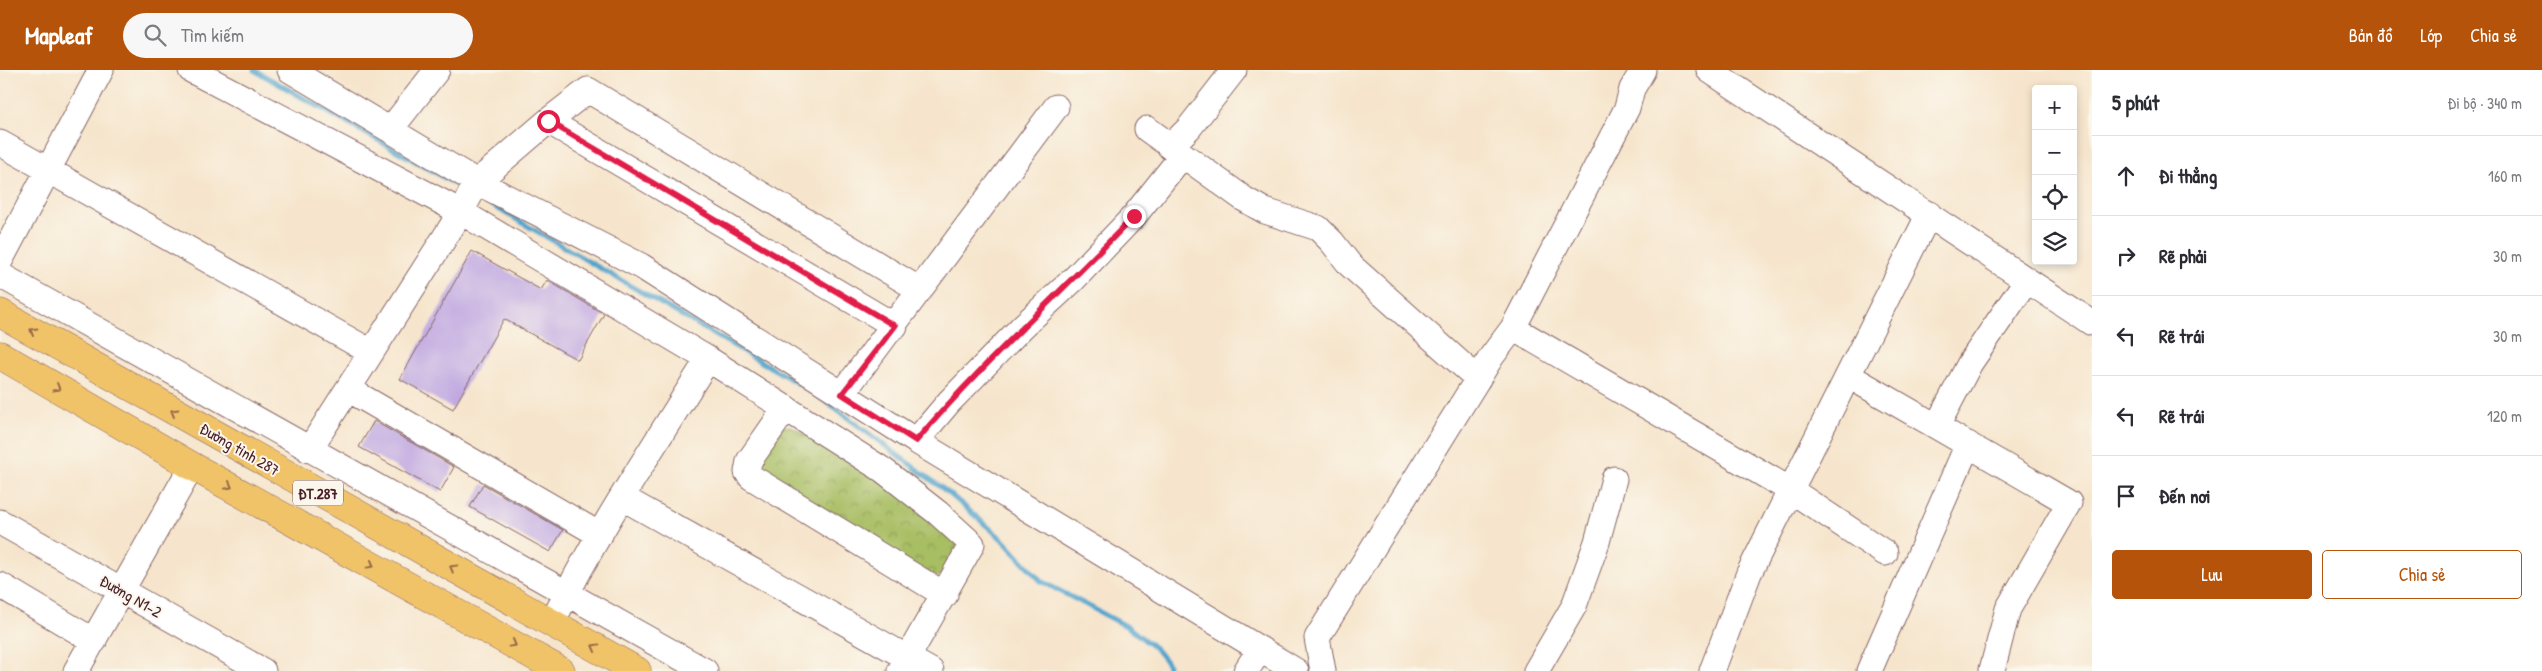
<!DOCTYPE html>
<html lang="vi">
<meta charset="utf-8">
<style>
body{margin:0;font-family:"Patrick Hand",sans-serif;background:#f7f7f7;color:#2b2b33}
.controls{position:absolute;right:15px;top:15px;display:grid;overflow:hidden;border-radius:5px;box-shadow:0 2px 8px #0003}
.controls button{width:45px;height:45px;display:grid;place-items:center;padding:0;border:0;border-bottom:1px solid #e1e1e2;background:#fff;color:#2b2b33;font:25px sans-serif}
.stop{position:absolute;width:15px;height:15px;margin:-11px;border:4px solid #e11d48;border-radius:50%;background:#fff}
.stop.end{background:#e11d48;border-color:#fff;box-shadow:0 1px 5px #0008}
.list{margin:0;padding:0;list-style:none}
h2{display:flex;justify-content:space-between;align-items:center;height:65px;margin:0;padding:0 20px;font-size:21px}
h2 small{font-size:16px;font-weight:400;color:#7c7c81}
.list li{display:grid;grid-template-columns:32px 1fr auto;gap:15px;align-items:center;box-sizing:border-box;height:80px;padding:0 20px;border-top:1px solid #e1e1e2}
.list b{display:block;font-size:19px;white-space:nowrap}
.list em{font-size:16px;font-style:normal;color:#7c7c81}
.actions{display:flex;gap:10px;padding:15px 20px}
.actions a{flex:1;padding:11px 0;border:1px solid #b45309;border-radius:5px;text-align:center;font-size:18px;color:#b45309}
.actions .main{background:#b45309;color:#fff}
.icon{flex:none;width:28px;height:28px;fill:none;stroke:currentColor;stroke-width:2;stroke-linecap:round;stroke-linejoin:round}
.map{position:relative;flex:none;width:2092px;height:601px;overflow:hidden}
header{display:flex;align-items:center;gap:30px;box-sizing:border-box;height:70px;padding:0 25px;background:#b45309;color:#fff}
header strong{font-size:24px}
nav{display:flex;gap:28px;margin-inline-start:auto;font-size:18px}
.search{width:350px;height:45px;background:#f7f7f7;display:flex;align-items:center;gap:12px;box-sizing:border-box;padding:0 18px;border-radius:28px;color:#7c7c81;font-size:19px}
main{display:flex}
aside{flex:1;background:#fff}
.map>svg:first-child{display:block}
.park{fill:url(#park-crowns);stroke:#796e47}
.lines{fill:none;stroke-linecap:round;stroke-linejoin:round}
.stream{stroke:#53a4cd;stroke-width:5}
.building{fill:#c0a7e1}
.minor-casing{stroke:#866463;stroke-width:27}
.major-casing{stroke:#866463;stroke-width:29}
.minor{stroke:#fff;stroke-width:25}
.major{stroke:#f1c369;stroke-width:28}
.oneway{stroke:#956947}
.route{stroke:#e11d48;stroke-width:6}
.labels{text-anchor:middle;dominant-baseline:central;stroke-width:4;stroke-linejoin:round;paint-order:stroke}
.shield{fill:#fbf7ec;stroke:#7f6065;stroke-width:1}
.shield-label{font-size:15px;font-weight:bold;fill:#4a1f2b}
.street-label{font-size:16px;fill:#4a1f2b;stroke:#fbf7ec}
</style>
<header>
<strong>Mapleaf</strong>
<div class="search"><svg class="icon" aria-label="search" viewBox="0 0 24 24"><circle cx="10" cy="10" r="6"/><path d="M15 15l6 6"/></svg>Tìm kiếm</div>
<nav><a>Bản đồ</a><a>Lớp</a><a>Chia sẻ</a></nav>
</header>
<main>
<div class="map">
<svg width="2092" height="601" viewBox="0 0 2092 601">
<defs>
<pattern id="park-crowns" width="20" height="18" patternUnits="userSpaceOnUse" patternTransform="scale(1.25)"><rect width="20" height="18" fill="#a8be63"/><path d="M2 6a3 3 0 1 1 6 0M12 15a3 3 0 1 1 6 0" fill="none" stroke="#8b9a52"/></pattern>
</defs>
<rect width="100%" height="100%" fill="#fbf7ec"/>
<filter id="ink" filterUnits="userSpaceOnUse"><feTurbulence type="fractalNoise" baseFrequency=".02" numOctaves="2"/><feDisplacementMap in="SourceGraphic" scale="10" xChannelSelector="R" yChannelSelector="G"/><feConvolveMatrix kernelMatrix="1 2 1 2 8 2 1 2 1" color-interpolation-filters="sRGB"/></filter>
<filter id="wash" filterUnits="userSpaceOnUse"><feTurbulence type="fractalNoise" baseFrequency=".0096" numOctaves="4" result="noise"/><feDisplacementMap in="SourceGraphic" scale="20" xChannelSelector="R" yChannelSelector="G"/><feGaussianBlur stdDeviation="1.12" result="paint"/><feColorMatrix in="noise" values="0 0 0 0 0 0 0 0 0 0 0 0 0 0 0 0 0 1.4 0 .05"/><feComposite in="paint" operator="in"/></filter>
<g filter="url(#wash)">
<rect width="100%" height="100%" fill="#f6e5cc"/>
<path class="park" d="M791,356L878,409L959,472L944,504L936,507L750,405L782,357Z"/>
<g class="lines">
<path class="stream" d="M254,0L459,116
M483,130L813,322L950,424L1002,469L1041,511L1128,557L1156,579L1168,594L1167,601"/>
</g>
<g id="blocks">
<path class="building" d="M472,181L541,220L547,210L604,244L578,290L504,249L453,339L400,309Z
M374,351L454,397L440,422L359,377Z
M483,414L563,460L550,482L470,437Z"/>
</g>
</g>
<g filter="url(#ink)">
<use href="#blocks" fill-opacity="0" stroke="#866463" stroke-width="1"/>
<g class="lines">
<g class="minor-casing">
<path id="minor" d="M191,0L461,142L708,289C654,376 597,461 552,553
M290,0L477,112L641,196L916,371L1296,601
M1709,0L2092,253
M548,51L895,256
M1147,59L1244,129L1265,141L1318,158L1332,172L1350,195L1478,309
M390,60L437,0
M0,73L371,282
M1170,77L1189,58L1234,0
M0,191L101,0
M0,205L705,601
M1513,258L1792,421L1885,483
M708,289L883,400L938,443L972,474L900,601
M1849,306L2069,433L2008,539L1992,600
M348,319L600,465
M842,324L1056,37
M786,338L749,391L747,402L751,407L945,525
M1937,356L1970,293L2027,210
M916,371L949,332L1023,256L1074,209L1134,146L1182,86
M309,380L461,142L477,112L548,51L588,20L920,220
M623,428L931,601
M0,452L263,601
M0,515L94,571
M76,601L192,396
M1246,601L1260,579
M1323,601L1317,568L1492,286L1513,258L1627,38L1632,19L1643,0
M1536,601L1574,536L1597,472L1614,409
M1712,601L1749,503L1929,144
M1869,601L1968,374"/>
</g>
<g class="major-casing">
<path id="major" d="M0,243L637,601
M0,285L192,396L561,601"/>
</g>
<use href="#minor" class="minor"/>
<use href="#major" class="major"/>
</g>
<defs><path id="oneway-chevron" d="M-2-3.5L2.5 0L-2 3.5" fill="none" stroke-width="1.6" stroke-linecap="round" stroke-linejoin="round" transform="scale(1.25)"/></defs>
<g class="oneway">
<use href="#oneway-chevron" transform="translate(33 261) rotate(-150)"/>
<use href="#oneway-chevron" transform="translate(57 318) rotate(30)"/>
<use href="#oneway-chevron" transform="translate(174 342) rotate(-150)"/>
<use href="#oneway-chevron" transform="translate(229 416) rotate(29)"/>
<use href="#oneway-chevron" transform="translate(371 495) rotate(29)"/>
<use href="#oneway-chevron" transform="translate(453 498) rotate(-151)"/>
<use href="#oneway-chevron" transform="translate(513 574) rotate(29)"/>
<use href="#oneway-chevron" transform="translate(595 577) rotate(-151)"/>
</g>
</g>
<g class="lines" filter="url(#ink)">
<path class="route" d="M548,51L895,256L842,324L916,371C984,291 1062,222 1134,146"/>
</g>
<g class="labels">
<rect class="shield" x="293" y="410.5" width="50" height="25" rx="4"/>
<g class="shield-label">
<text x="318" y="423">ĐT.287</text>
</g>
<g class="street-label">
<text transform="translate(240 379) rotate(30)">Đường tỉnh 287</text>
<text transform="translate(131 526) rotate(30)">Đường N1-2</text>
</g>
</g>
</svg>
<div class="controls">
<button>+</button>
<button>−</button>
<button><svg class="icon" aria-label="locate" viewBox="0 0 24 24"><circle cx="12" cy="12" r="6"/><path d="M12 2v4M12 18v4M2 12h4M18 12h4"/></svg></button>
<button><svg class="icon" aria-label="layers" viewBox="0 0 24 24"><path d="M12 4l9 5-9 5-9-5zM3 14l9 5 9-5"/></svg></button>
</div>
<div class="stop" style="left:548px;top:51px"></div>
<div class="stop end" style="left:1134px;top:146px"></div>
</div>
<aside>
<h2>5 phút<small>Đi bộ · 340 m</small></h2>
<ul class="list">
<li><svg class="icon" aria-label="ahead" viewBox="0 0 24 24"><path d="M12 20V5M6 11l6-6 6 6"/></svg><div><b>Đi thẳng</b></div><em>160 m</em></li>
<li><svg class="icon" aria-label="right" viewBox="0 0 24 24"><path d="M7 20v-9h11M14 6l5 5-5 5"/></svg><div><b>Rẽ phải</b></div><em>30 m</em></li>
<li><svg class="icon" aria-label="left" viewBox="0 0 24 24"><path d="M17 20v-9H6M10 6l-5 5 5 5"/></svg><div><b>Rẽ trái</b></div><em>30 m</em></li>
<li><svg class="icon" aria-label="left" viewBox="0 0 24 24"><path d="M17 20v-9H6M10 6l-5 5 5 5"/></svg><div><b>Rẽ trái</b></div><em>120 m</em></li>
<li><svg class="icon" aria-label="arrive" viewBox="0 0 24 24"><path d="M6 21V4h12l-3 4 3 4H6"/></svg><div><b>Đến nơi</b></div></li>
</ul>
<div class="actions"><a class="main">Lưu</a><a>Chia sẻ</a></div>
</aside>
</main>
